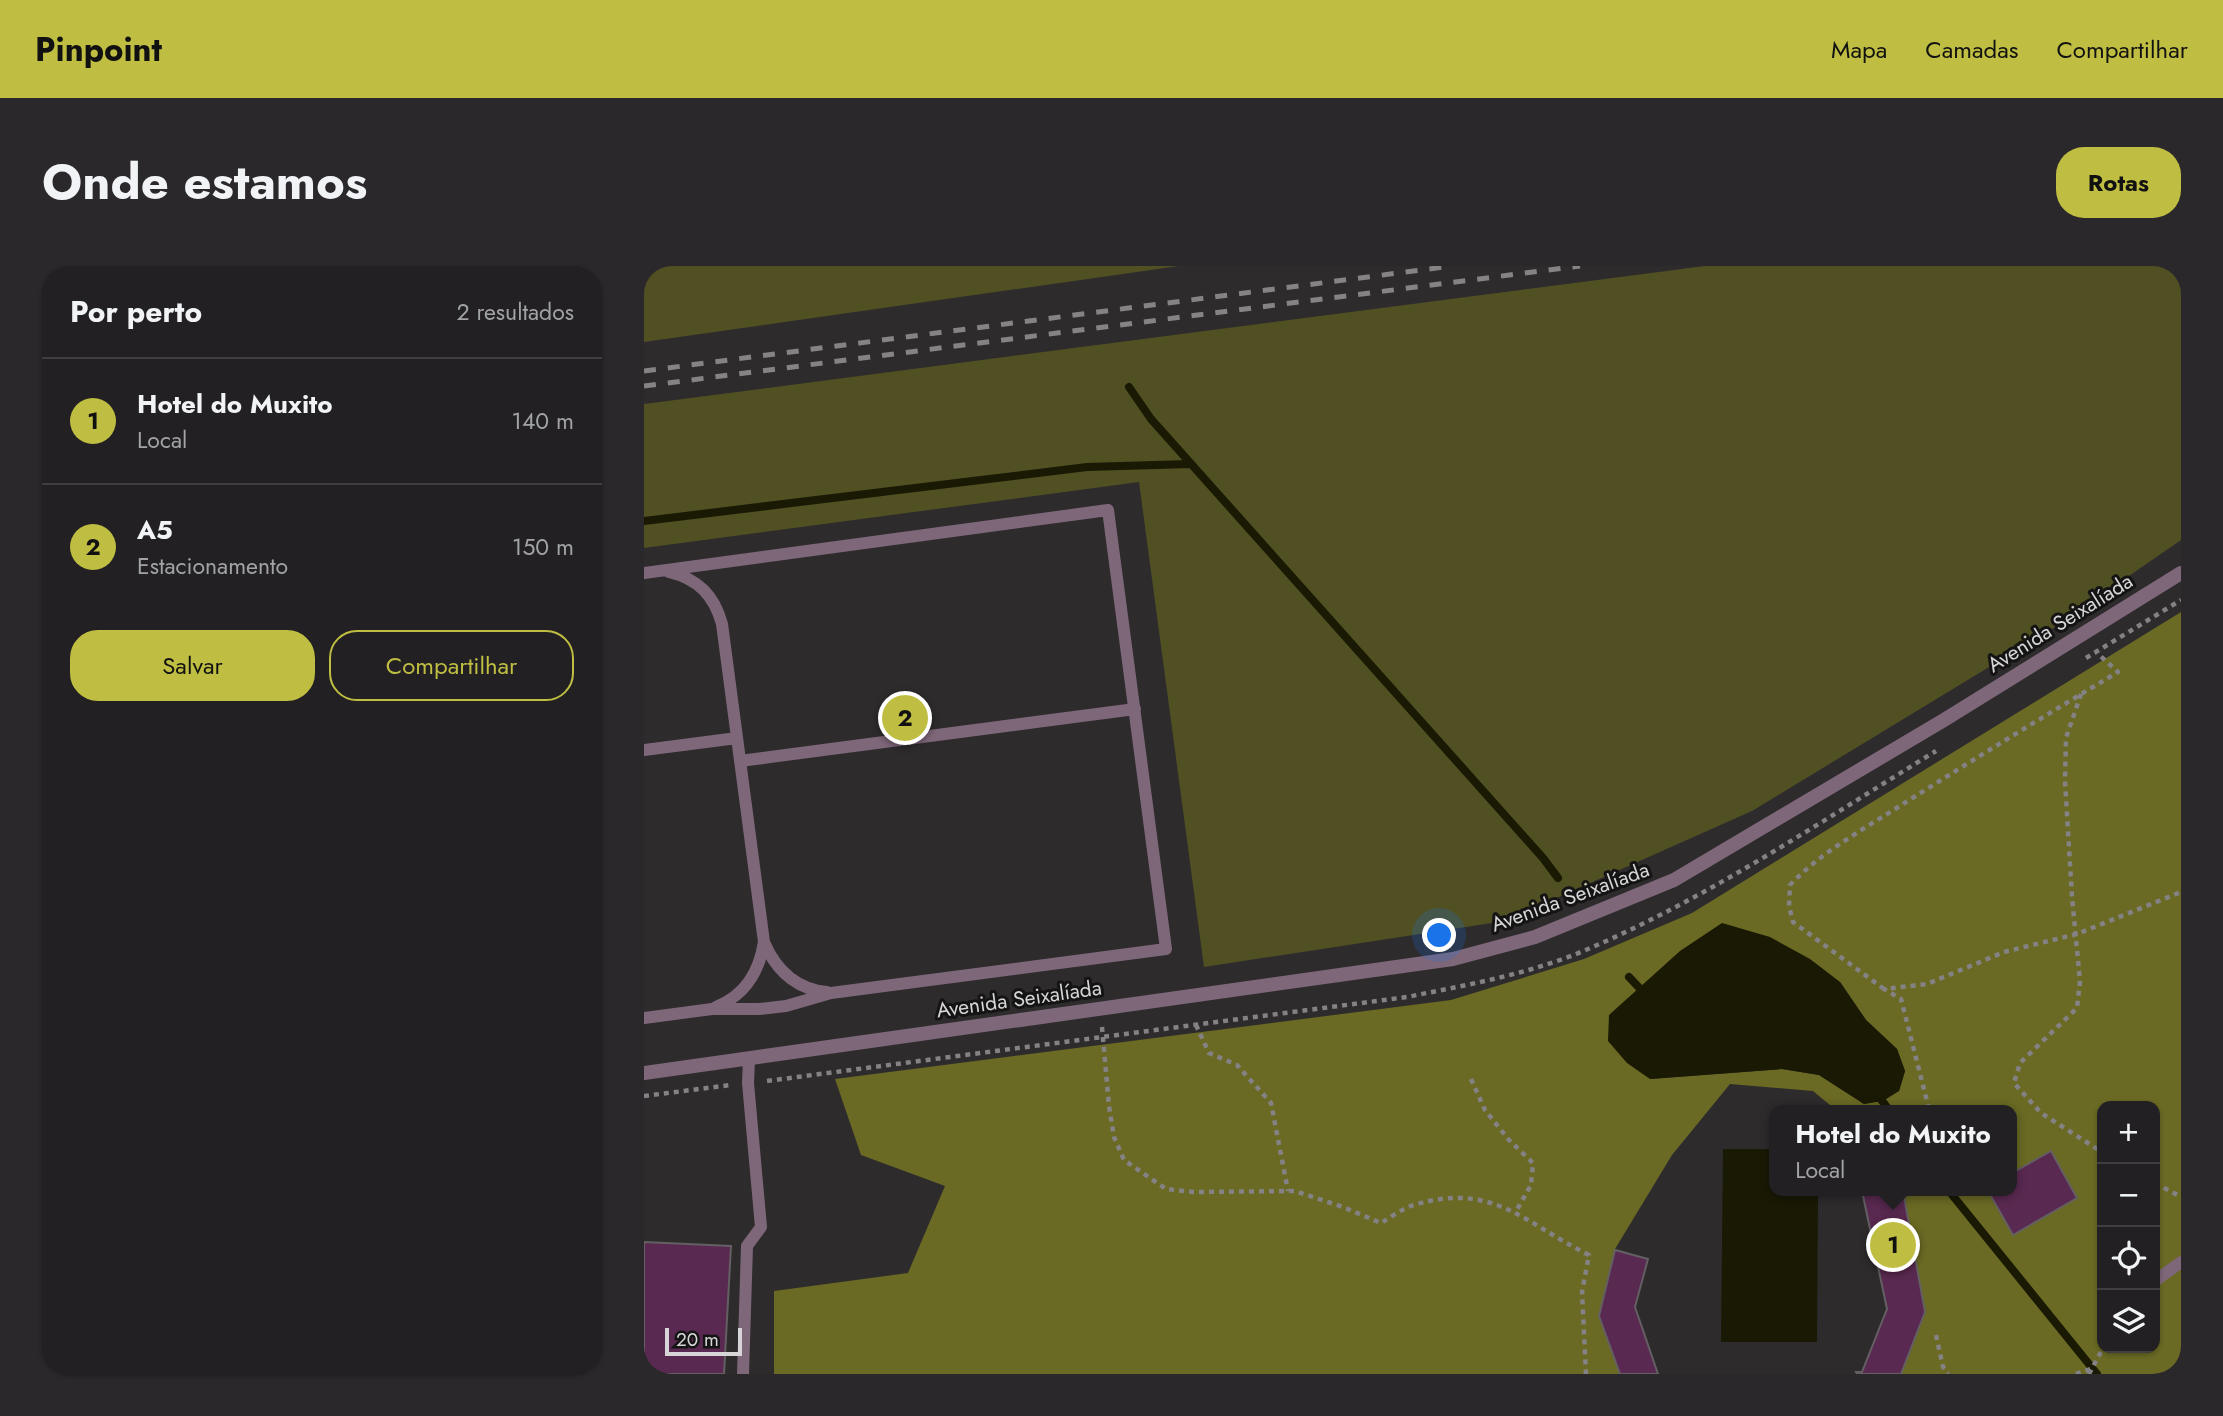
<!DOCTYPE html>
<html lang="pt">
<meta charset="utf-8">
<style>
body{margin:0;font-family:Jost,sans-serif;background:#2a282a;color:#f1f3f6}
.controls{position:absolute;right:21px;bottom:21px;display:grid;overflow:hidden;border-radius:14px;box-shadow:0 2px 5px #0004}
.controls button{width:63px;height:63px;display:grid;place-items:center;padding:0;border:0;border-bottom:2px solid #3f3e40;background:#222022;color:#f1f3f6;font:35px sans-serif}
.scale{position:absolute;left:21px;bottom:18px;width:77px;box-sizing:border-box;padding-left:7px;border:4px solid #d7d5d7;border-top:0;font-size:19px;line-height:24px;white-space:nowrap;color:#d7d5d7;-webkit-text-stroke:5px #151415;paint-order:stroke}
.you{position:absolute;left:796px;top:670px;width:24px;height:24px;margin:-18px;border:5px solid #fff;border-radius:50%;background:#1a73e8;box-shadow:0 0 0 10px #1a73e833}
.badge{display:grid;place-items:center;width:46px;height:46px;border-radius:50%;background:#bfbe42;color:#111;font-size:23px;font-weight:700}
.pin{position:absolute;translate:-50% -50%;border:4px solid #fff;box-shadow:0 2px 7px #0006}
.popup{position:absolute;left:1125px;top:839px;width:248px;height:91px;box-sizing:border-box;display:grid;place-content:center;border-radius:14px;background:#222022;filter:drop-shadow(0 2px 5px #0005);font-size:23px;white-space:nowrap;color:#a2a3a5}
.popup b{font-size:26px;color:#f1f3f6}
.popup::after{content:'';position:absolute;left:50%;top:100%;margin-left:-14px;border:14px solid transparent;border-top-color:#222022}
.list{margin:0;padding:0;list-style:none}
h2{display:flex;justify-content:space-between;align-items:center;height:91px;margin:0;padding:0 28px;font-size:30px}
h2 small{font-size:23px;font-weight:400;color:#a2a3a5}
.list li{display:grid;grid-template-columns:46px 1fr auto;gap:21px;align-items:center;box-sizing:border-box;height:126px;padding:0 28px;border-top:2px solid #3f3e40}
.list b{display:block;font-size:26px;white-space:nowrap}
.list p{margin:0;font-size:23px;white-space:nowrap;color:#a2a3a5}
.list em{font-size:23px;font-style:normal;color:#a2a3a5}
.actions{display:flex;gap:14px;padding:21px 28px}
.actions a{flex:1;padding:16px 0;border:2px solid #bfbe42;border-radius:28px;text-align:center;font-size:24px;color:#bfbe42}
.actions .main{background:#bfbe42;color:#111}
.icon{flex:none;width:38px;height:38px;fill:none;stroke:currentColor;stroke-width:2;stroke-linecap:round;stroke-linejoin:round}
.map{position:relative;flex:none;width:1537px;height:1108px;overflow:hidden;border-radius:28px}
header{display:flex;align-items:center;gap:42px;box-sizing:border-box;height:98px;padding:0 35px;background:#bfbe42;color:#111}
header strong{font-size:33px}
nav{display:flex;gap:38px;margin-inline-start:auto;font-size:24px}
.intro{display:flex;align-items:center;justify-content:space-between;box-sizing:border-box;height:168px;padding:0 42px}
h1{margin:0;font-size:49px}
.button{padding:18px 32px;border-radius:28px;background:#bfbe42;color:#111;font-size:24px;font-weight:700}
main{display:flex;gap:42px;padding:0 42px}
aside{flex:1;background:#222022;border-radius:28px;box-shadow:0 2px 5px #0004}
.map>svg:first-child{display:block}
.green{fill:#505023}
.forest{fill:#6a6a24;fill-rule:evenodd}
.water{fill:#191904}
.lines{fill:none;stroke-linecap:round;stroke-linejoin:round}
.stream{stroke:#191904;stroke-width:8}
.building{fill:#5a2951;stroke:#635f62;stroke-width:2}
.path{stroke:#848284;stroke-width:4.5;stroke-dasharray:5 5;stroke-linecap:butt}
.lane{stroke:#7f677a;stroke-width:12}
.street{stroke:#7f677a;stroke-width:14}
.rail{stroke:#868385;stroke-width:5;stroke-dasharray:12 12;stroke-linecap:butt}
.labels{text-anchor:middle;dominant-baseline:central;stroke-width:6;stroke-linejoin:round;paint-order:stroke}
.street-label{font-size:21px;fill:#d7d5d7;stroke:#151415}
</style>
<header>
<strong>Pinpoint</strong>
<nav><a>Mapa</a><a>Camadas</a><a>Compartilhar</a></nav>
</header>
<div class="intro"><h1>Onde estamos</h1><a class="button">Rotas</a></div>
<main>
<aside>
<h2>Por perto<small>2 resultados</small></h2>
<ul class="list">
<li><span class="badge">1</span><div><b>Hotel do Muxito</b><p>Local</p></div><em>140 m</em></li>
<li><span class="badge">2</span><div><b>A5</b><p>Estacionamento</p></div><em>150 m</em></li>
</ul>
<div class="actions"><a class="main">Salvar</a><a>Compartilhar</a></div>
</aside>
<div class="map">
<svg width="1537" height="1108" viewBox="0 0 1537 1108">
<rect width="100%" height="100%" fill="#2e2b2d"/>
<path class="green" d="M0,0H535L0,76Z
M1061,0H1537V274L1411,361L1108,545L861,655L560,701L495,216L0,282V138Z"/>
<path class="forest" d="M1537,346V1108H1213L1212,1106H1218L1243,1043L1218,925H1368V844H1192L1169,825L1086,818L1028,889L971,983L1004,993L991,1041L1014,1108H130V1025L264,1007L301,920L217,889L191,813L807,734L940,693L1048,647ZM1196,716L1222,754L1253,783L1261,805L1255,825L1220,838L1175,809L1138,803L1006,813ZM1458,840H1511V1082H1458Z"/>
<path class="water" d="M1078,657L1126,671L1166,693L1196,716L1222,754L1253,783L1261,805L1255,825L1239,835L1220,838L1175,809L1138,803L1006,813L983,797L964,775L965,749L1036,685Z
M1079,883H1130V925H1174L1173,1076H1077Z"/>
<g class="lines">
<path class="stream" d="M485,121L507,153L899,592L914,612
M0,255L443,201L546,198
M985,711L1002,729
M1233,828L1245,844
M1305,925L1453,1108"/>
</g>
<path class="building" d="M1407,885L1433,932L1369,969L1344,925H1368V907Z
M1218,925H1259L1281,1046L1257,1108H1213L1212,1106H1218L1243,1043Z
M0,976L87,980L80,1108H0Z
M971,984L1004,993L991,1041L1014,1108H976L955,1050Z"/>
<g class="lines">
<path class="path" d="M1442,392L1537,334
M1437,428L1422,472L1421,515L1428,631L1436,715L1433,742L1376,797L1370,817L1397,847L1458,886
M1240,723L1149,656L1145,640L1146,619C1177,586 1220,563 1259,538C1330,493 1402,449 1474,406L1452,386
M552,759L565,787L593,799L627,837L644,925
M458,761L465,840L470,871L480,894L522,923L550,926L651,925L699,941L737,957C747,951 759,942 770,939C849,915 880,957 945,989L938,1026L942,1108
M827,813L841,844L865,874L889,897L887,919L871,947
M123,815L763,731C822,719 881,709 937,686C1063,633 1176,556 1292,485
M0,830L87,819
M1285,843L1257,733L1240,723L1283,718L1360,686L1433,668L1537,626
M1511,917L1537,931
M1292,1069L1299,1101L1304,1108
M1432,1108L1447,1103
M1445,1108L1459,1082"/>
<path class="lane" d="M25,306C54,313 70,329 78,358L120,676C115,707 101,729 72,741
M0,307L464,244L522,683L187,727L142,740L115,743H68L0,752
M0,484L93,472
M96,495L491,443
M120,676C132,704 152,723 183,726
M1511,1015L1537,996
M99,1108L103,980L117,961L104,817L105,793"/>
<path class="street" d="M0,807L809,693L891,671L1030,614L1300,454L1537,307"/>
<path class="rail" d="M0,105L808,0
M0,120L936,0"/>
</g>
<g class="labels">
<g class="street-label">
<text transform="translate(1416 357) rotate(-32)">Avenida Seixalíada</text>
<text transform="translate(926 631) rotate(-20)">Avenida Seixalíada</text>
<text transform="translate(375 733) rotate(-8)">Avenida Seixalíada</text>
</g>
</g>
</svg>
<div class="controls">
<button>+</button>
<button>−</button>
<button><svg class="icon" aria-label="locate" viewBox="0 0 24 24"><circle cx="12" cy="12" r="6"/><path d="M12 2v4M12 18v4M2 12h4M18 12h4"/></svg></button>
<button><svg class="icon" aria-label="layers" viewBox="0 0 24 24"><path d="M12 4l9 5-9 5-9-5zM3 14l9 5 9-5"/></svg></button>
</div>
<div class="scale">20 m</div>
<div class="you"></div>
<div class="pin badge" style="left:1249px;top:979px">1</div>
<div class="popup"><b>Hotel do Muxito</b>Local</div>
<div class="pin badge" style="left:261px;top:452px">2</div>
</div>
</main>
